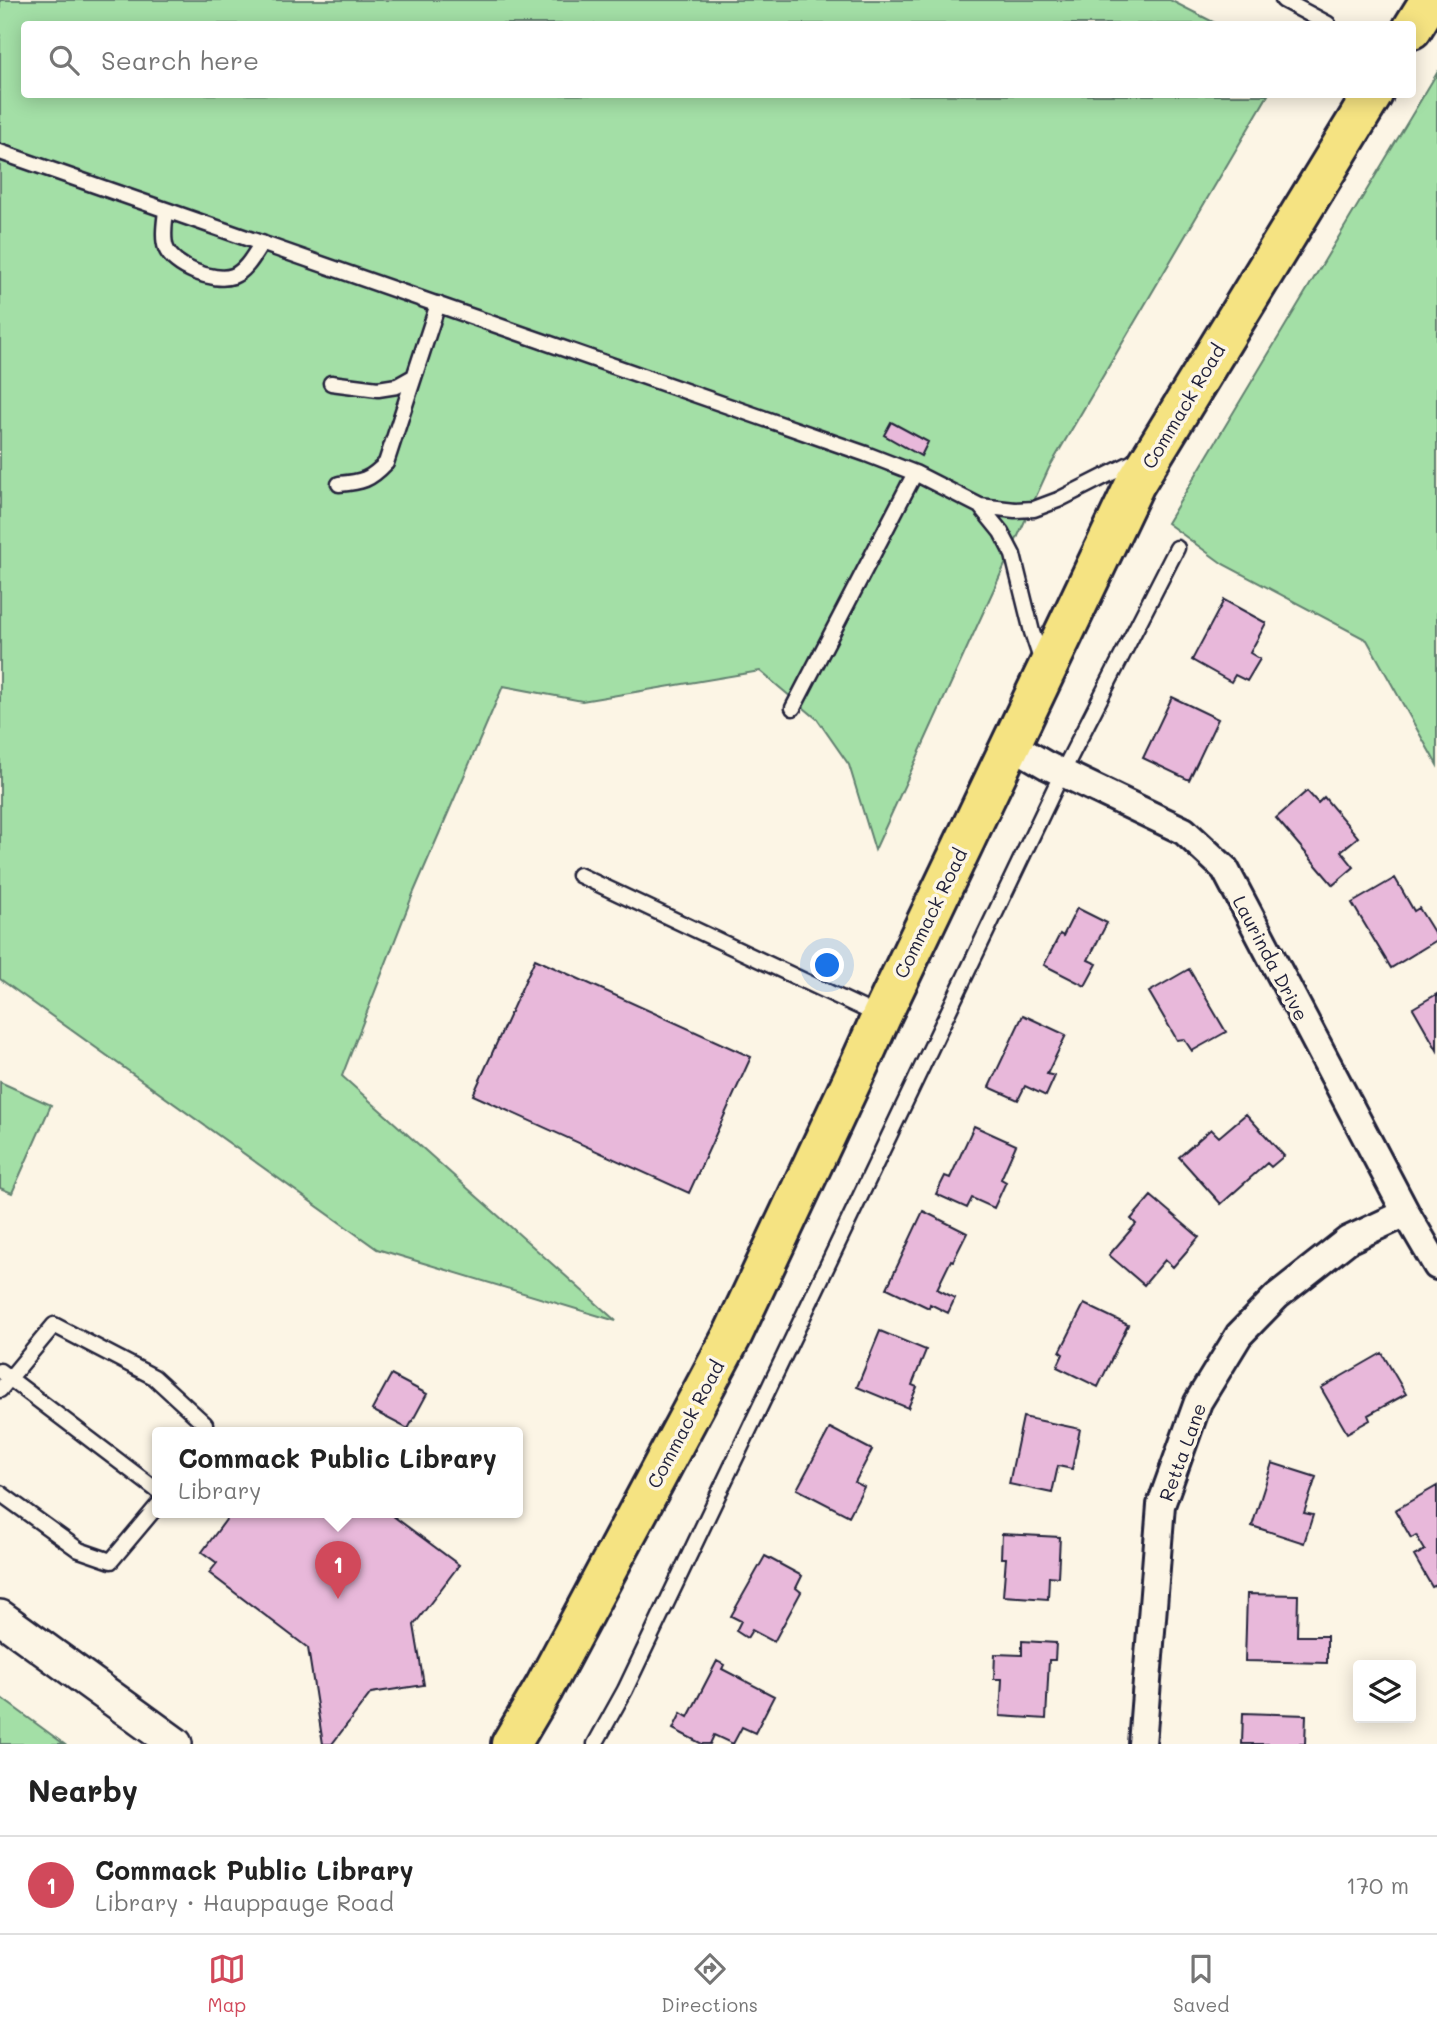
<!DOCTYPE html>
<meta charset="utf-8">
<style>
body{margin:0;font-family:Mali,sans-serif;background:#f2f2f2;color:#222}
.controls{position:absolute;right:21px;bottom:21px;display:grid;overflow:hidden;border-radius:7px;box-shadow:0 4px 18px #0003}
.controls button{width:63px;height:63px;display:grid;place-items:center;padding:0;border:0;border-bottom:2px solid #e0e0e0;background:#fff;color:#222;font:35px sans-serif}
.you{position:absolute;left:828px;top:966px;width:24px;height:24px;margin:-18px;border:5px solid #fff;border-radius:50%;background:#1a73e8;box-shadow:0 0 0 10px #1a73e833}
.badge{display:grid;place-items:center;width:46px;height:46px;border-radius:50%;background:#d1495b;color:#fff;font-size:23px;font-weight:700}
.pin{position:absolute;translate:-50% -58px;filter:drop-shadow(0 2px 4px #0008)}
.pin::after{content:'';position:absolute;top:37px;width:24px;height:21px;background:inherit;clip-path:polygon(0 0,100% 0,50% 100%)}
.popup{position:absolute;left:152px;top:1427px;width:371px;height:91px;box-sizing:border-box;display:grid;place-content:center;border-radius:7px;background:#fff;filter:drop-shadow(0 2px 5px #0005);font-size:23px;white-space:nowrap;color:#767676}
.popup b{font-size:26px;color:#222}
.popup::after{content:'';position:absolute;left:50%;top:100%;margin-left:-14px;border:14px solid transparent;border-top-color:#fff}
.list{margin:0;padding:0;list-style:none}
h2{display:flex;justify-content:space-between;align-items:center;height:91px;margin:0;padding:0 28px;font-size:30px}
h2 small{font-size:23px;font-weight:400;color:#767676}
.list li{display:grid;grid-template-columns:46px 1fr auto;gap:21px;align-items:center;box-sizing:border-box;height:98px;padding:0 28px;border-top:2px solid #e0e0e0}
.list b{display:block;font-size:26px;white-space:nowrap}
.list p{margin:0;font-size:23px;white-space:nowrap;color:#767676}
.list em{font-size:23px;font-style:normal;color:#767676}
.icon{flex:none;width:38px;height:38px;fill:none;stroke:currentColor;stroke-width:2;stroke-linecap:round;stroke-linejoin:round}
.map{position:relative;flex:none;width:1437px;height:1744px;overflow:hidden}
.search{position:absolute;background:#fff;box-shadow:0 4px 18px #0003;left:21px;right:21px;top:21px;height:77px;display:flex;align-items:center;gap:18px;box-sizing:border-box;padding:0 24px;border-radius:7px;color:#767676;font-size:26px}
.sheet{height:189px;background:#fff}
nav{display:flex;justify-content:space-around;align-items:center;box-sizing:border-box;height:98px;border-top:2px solid #e0e0e0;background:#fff;font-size:19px;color:#767676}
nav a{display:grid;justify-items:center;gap:4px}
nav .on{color:#d1495b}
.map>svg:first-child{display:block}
.green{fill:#a3dfa6;stroke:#628070;stroke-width:2}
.building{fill:#e8b8da;stroke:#22223b;stroke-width:2}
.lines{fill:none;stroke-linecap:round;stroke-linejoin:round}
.service-casing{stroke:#22223b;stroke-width:19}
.minor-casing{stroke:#22223b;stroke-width:32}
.tertiary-casing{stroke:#22223b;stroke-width:38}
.primary-casing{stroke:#22223b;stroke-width:44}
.service{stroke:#fcf5e5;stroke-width:14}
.minor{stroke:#fcf5e5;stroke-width:26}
.tertiary{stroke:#fcf5e5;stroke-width:33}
.primary{stroke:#f5e382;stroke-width:38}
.labels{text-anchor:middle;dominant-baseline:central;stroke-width:7;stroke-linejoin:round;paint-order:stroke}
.street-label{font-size:19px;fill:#22223b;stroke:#fcf5e5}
</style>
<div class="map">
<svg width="1437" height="1744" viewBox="0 0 1437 1744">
<rect width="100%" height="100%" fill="#fcf5e5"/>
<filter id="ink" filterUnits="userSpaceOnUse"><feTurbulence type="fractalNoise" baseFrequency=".0143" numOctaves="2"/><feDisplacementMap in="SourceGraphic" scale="14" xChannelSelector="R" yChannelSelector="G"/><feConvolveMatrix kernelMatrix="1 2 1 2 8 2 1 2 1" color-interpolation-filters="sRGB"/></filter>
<g filter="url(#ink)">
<path class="green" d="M0,0H1170L1217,24H24V94L1268,95L1049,468L875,850L849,765L817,719L760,671L582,701L503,686L413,894L342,1076L616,1321L377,1249L0,979Z
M1437,73V765L1367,640L1223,564L1167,523Z
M0,1082L51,1105L12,1193L0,1188Z
M0,1697L64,1744H0Z"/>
<path class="building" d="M891,422L928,442L921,456L884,435Z
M1224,600L1266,623L1250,653L1260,659L1247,681L1235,675L1231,682L1192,660Z
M1172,697L1218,719L1189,780L1143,758Z
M1307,791L1318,803L1324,797L1358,837L1341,851L1354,867L1333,885L1276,818Z
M1395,878L1414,911L1419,908L1437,937V940L1391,968L1352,903Z
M1077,908L1107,923L1088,960L1097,964L1085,986L1044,965L1060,934L1063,936Z
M535,959L751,1057L689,1193L473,1095Z
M1189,969L1226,1032L1192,1051L1184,1039L1177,1040L1149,992Z
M1437,994V1050L1413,1008Z
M1023,1015L1066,1035L1047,1074L1055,1076L1046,1096L1025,1086L1018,1100L989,1087Z
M1246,1114L1284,1156L1271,1167L1267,1163L1221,1204L1179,1157L1211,1129L1219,1137Z
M974,1126L1016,1145L1001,1179L1006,1182L994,1208L972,1198L967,1208L936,1194L945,1176L950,1178Z
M1151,1196L1199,1237L1173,1267L1165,1260L1144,1285L1109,1255L1136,1224L1131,1219Z
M923,1211L967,1233L953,1261L951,1260L937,1289L955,1298L948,1313L930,1304L929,1308L887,1288Z
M1084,1304L1128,1325L1098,1387L1057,1367L1063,1354L1060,1352Z
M880,1331L926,1350L912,1385L917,1387L908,1408L857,1387Z
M1382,1353L1406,1394L1368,1415L1370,1420L1347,1433L1321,1388Z
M391,1375L427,1394L408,1429L372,1410Z
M1023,1417L1080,1429L1072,1469L1058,1466L1052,1493L1009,1484Z
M830,1428L872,1450L855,1482L864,1487L849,1516L797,1489Z
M1272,1463L1316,1477L1304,1513L1313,1515L1304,1543L1252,1526Z
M1437,1486V1585L1432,1587L1414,1556L1425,1550L1416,1535L1411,1538L1395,1510Z
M231,1513H389L459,1565L414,1625L424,1685L371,1693L332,1744H323L308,1648L209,1573L217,1563L202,1552Z
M1002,1534L1060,1537L1058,1577L1049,1576L1048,1599L1003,1596L1006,1558H1001Z
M765,1556L802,1576L796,1588L801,1592L774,1642L752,1630L747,1638L736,1631L741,1621L731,1616Z
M1247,1594L1298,1595L1297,1636H1327V1663L1245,1661Z
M1022,1641L1056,1643L1055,1660H1049L1046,1719L1000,1716L1002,1679H994L995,1654L1022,1655Z
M717,1661L724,1665L722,1669L774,1696L755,1733L742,1727L733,1744L714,1735L710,1744H702L673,1729L681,1713L688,1717Z
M1243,1713L1306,1715L1305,1744H1242Z"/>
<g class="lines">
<g class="service-casing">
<path id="service" d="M1283,0L1328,24
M0,152L866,454L915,473L980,506L1015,510L1034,509L1058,500L1139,459
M166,210C165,221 162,237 166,248C173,267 214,283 233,276C246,271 254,255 262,243
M331,383L378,389L397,386L413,377
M339,484C362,482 370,480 386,463L438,304
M980,506L1001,532L1013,555L1032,632L1042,662
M793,708L915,473
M579,875L879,1016
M0,1371L158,1491
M0,1390L54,1325L154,1377L205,1424L201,1433
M0,1493L79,1550L111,1561L158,1505
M595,1744L625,1690L1062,773L1177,548"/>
</g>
<g class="minor-casing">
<path id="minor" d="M1010,744L1046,765L1184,831L1225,869L1406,1213L1437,1266
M1142,1744L1161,1505L1198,1402L1239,1335L1277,1296L1348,1240L1406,1213"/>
</g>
<g class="tertiary-casing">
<path id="tertiary" d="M0,1617L175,1744"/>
</g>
<g class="primary-casing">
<path id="primary" d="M1412,29L1430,0
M511,1744L544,1688L733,1334L862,1059L881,1017L1135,484L1373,94"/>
</g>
<use href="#service" class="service"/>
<use href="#minor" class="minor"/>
<use href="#tertiary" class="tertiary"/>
<use href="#primary" class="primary"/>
</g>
</g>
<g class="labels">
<g class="street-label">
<text transform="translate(1183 406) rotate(-59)">Commack Road</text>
<text transform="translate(930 913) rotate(-64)">Commack Road</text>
<text transform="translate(1271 958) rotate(62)">Laurinda Drive</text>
<text transform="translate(685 1424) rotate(-62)">Commack Road</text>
<text transform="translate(1182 1452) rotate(-70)">Retta Lane</text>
</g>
</g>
</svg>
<div class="controls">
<button><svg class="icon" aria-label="layers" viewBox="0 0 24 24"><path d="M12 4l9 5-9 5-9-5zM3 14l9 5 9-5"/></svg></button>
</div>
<div class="you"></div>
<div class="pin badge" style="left:338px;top:1599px">1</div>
<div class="popup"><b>Commack Public Library</b>Library</div>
<div class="search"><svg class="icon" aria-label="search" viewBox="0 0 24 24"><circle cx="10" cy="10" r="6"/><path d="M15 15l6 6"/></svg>Search here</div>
</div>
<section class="sheet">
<h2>Nearby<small></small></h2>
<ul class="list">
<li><span class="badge">1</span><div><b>Commack Public Library</b><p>Library · Hauppauge Road</p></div><em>170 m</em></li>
</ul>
</section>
<nav>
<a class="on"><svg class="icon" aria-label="map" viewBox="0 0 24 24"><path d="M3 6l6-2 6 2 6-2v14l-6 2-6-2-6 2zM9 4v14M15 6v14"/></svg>Map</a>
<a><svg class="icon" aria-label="directions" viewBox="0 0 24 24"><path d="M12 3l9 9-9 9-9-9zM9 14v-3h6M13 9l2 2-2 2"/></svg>Directions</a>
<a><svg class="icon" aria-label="saved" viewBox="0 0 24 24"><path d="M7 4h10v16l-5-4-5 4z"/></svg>Saved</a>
</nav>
